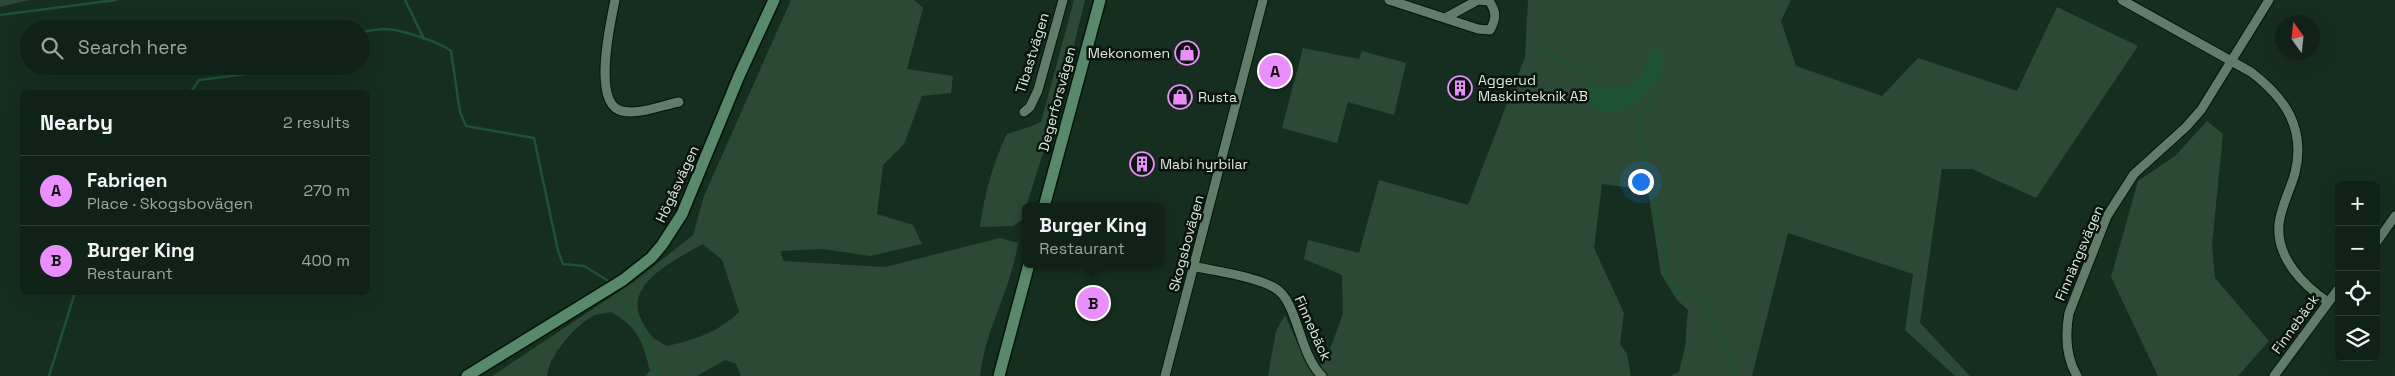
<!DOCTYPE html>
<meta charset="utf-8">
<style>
body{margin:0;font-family:"Space Grotesk",sans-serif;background:#192a20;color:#f1f3f6}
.controls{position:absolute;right:15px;bottom:15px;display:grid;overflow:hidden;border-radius:8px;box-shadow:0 5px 20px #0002}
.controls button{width:45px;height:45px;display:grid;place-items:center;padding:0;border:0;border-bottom:1px solid #303f36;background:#102217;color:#f1f3f6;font:25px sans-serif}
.compass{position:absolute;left:2275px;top:15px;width:45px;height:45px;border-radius:50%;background:#102217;box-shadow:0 5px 20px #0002;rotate:345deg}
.you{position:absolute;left:1640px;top:181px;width:18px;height:18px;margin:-12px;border:4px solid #fff;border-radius:50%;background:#1a73e8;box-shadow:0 0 0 8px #1a73e833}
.badge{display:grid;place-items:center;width:32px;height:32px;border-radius:50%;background:#ea8dfd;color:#111;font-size:16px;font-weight:700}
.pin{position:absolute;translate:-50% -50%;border:2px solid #fff;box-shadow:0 1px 5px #0006}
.popup{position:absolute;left:1022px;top:203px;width:142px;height:65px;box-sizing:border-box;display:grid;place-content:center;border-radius:8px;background:#102217;filter:drop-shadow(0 1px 4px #0005);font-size:16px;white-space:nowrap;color:#9ca4a1}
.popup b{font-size:19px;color:#f1f3f6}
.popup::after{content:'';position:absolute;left:50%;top:100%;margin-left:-10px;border:10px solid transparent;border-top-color:#102217}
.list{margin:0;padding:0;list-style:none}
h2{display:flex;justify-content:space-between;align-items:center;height:65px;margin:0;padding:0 20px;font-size:21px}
h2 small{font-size:16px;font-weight:400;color:#9ca4a1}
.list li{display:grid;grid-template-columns:32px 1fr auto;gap:15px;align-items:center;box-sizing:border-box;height:70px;padding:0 20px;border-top:1px solid #303f36}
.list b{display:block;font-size:19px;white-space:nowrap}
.list p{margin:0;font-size:16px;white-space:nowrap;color:#9ca4a1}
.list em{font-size:16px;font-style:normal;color:#9ca4a1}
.icon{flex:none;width:28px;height:28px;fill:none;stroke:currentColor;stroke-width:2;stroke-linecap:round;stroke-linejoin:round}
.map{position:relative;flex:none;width:2395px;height:376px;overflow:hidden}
.search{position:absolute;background:#102217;box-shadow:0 5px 20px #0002;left:20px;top:20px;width:350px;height:55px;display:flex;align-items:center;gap:12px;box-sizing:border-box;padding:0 18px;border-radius:28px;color:#9ca4a1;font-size:19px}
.panel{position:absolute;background:#102217;box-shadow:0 5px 20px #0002;left:20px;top:90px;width:350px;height:205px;border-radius:8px}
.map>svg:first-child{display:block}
.green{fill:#2c4936;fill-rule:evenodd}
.water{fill:#1d5333}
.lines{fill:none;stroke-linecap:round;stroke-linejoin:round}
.stream{stroke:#1d5333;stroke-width:2.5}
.street-casing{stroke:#011608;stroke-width:11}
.secondary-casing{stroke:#011608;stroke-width:14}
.street{stroke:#617c69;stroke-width:9}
.secondary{stroke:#58896a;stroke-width:11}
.labels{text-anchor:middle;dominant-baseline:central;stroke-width:5;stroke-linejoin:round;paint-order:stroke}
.street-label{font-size:14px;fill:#dbeadf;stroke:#0a140d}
.poi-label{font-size:14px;fill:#dbeadf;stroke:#0a140d;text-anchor:start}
</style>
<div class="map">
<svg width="2395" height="376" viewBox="0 0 2395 376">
<rect width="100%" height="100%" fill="#162e1f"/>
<path class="green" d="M0,0H30L0,7Z
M791,0H914L923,8L907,69L953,76L951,93L922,96L904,144L883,165L877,214L913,225L922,244L870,256L822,249L781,251L783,261L885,267L1000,238L1018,243C1011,289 985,330 980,376H741L736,364L725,360L697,376H645L650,371C643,342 638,327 611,312C606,313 600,314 595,315C576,324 549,355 547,376H492L635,281L693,235L704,196ZM703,244L722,260L739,312C717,333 696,339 667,346C651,337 649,335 641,319C623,284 678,258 703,244Z
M1074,0H1085L1065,82L1022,220L1013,226L980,227C984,196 993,162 1007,134L1032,126L1041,122Z
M1528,0H1791L1781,21L1796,66L1882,96L1918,58L2017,91L2057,7L2138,46L2036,198L1972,169H1942L1920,323L1970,376H1955L1905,330L1913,274L1788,233L1752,376H1670L1679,372L1685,347L1688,310L1677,300L1661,274L1648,190L1602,184L1594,248L1624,313L1620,344L1627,354L1631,376H1268L1276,331L1285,315L1305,360L1318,370L1332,344L1343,314L1342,275L1304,259L1308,240L1359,253L1379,180L1468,205L1525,57Z
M1303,48L1359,59L1362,51L1406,63L1394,115L1348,102L1337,143L1282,128Z
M2207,121L2223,134L2212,245L2215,278L2269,341L2238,376H2158L2111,277L2138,181L2175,156Z"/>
<path class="water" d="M1654,48H1660C1661,53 1663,58 1662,63C1657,84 1639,110 1616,112C1604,113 1592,107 1583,101L1582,97L1587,93L1588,82L1590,81L1596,87L1609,89L1614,86C1633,89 1641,81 1646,62C1648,58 1650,56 1650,51Z"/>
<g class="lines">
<path class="stream" d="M405,0L424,39
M0,15L116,0
M361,32C369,31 377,29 385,29C399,29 440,42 451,51L460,112L466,126L534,138L558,251L563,264L584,266L607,280
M1537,51L1558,57L1592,76L1593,82
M1658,72L1660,79
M1661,83C1658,102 1645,106 1641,117C1639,125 1641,134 1641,142L1665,248L1666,276L1674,287L1699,299L1707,305L1719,331L1734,376
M191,92L199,80L309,66
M621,296L647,344L658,376
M49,376L75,292"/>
<g class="street-casing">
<path id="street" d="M615,0C611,21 591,104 622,111C639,115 663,105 679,102
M1389,0L1478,29L1490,30C1497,18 1496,11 1489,1L1478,0L1447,17
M2122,0L2251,72C2285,98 2306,128 2295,173C2290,191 2281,206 2279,224C2276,258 2303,285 2328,302
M1024,112L1030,107L1038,90L1063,0
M2376,243L2395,216
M1193,266C1218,272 1254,276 1275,288C1298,301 1299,355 1322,376
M1165,376L1263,0
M2077,376C2066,357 2065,335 2069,313L2107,216L2134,174L2186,127L2201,110L2269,0
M2274,376L2339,288"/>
</g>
<g class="secondary-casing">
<path id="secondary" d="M1044,207L1100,0
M467,376L623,280L651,258L662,245L682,214L739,76L774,0
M999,376L1029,264"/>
</g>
<use href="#street" class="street"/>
<use href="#secondary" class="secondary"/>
</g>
<defs>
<g id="shop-ring" transform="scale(1.25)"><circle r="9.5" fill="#0a140d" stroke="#ea8dfd" stroke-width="1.5"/><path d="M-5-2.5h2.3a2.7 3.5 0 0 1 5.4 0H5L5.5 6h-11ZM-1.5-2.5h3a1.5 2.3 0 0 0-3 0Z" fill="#ea8dfd"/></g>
<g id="building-ring" transform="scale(1.25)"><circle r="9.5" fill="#0a140d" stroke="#ea8dfd" stroke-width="1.5"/><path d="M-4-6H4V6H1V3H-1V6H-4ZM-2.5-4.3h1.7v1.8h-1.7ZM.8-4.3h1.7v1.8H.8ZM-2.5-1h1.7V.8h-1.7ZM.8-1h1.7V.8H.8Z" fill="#ea8dfd"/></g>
</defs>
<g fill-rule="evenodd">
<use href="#shop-ring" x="1187" y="53"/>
<use href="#building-ring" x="1460" y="88"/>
<use href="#shop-ring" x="1180" y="97"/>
<use href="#building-ring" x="1142" y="164"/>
</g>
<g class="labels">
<g class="street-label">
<text transform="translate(1032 53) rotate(-73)">Tibastvägen</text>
<text transform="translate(1057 99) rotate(-75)">Degerforsvägen</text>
<text transform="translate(677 184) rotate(-65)">Högåsvägen</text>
<text transform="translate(1186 243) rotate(-75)">Skogsbovägen</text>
<text transform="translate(2079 253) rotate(-67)">Finnängsvägen</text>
<text transform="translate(2295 324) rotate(-54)">Finnebäck</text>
<text transform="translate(1313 328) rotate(66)">Finnebäck</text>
</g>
<g class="poi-label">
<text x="1170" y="53" text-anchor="end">Mekonomen</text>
<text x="1478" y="80">Aggerud<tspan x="1478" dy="16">Maskinteknik AB</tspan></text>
<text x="1198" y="97">Rusta</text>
<text x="1160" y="164">Mabi hyrbilar</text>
</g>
</g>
</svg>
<div class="controls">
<button>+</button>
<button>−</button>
<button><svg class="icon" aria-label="locate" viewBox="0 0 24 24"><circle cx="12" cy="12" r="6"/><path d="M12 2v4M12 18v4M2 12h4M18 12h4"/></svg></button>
<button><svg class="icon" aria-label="layers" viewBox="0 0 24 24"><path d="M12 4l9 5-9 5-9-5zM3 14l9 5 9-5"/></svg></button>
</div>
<svg class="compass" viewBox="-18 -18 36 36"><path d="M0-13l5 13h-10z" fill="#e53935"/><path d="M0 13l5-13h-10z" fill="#9ca4a1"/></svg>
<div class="you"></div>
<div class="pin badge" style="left:1275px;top:71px">A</div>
<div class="pin badge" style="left:1093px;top:303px">B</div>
<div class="popup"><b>Burger King</b>Restaurant</div>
<div class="search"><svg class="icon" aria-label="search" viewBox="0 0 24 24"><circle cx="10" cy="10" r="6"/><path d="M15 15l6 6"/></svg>Search here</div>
<section class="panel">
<h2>Nearby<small>2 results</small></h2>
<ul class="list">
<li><span class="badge">A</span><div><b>Fabriqen</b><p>Place · Skogsbovägen</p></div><em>270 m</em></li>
<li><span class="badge">B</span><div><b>Burger King</b><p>Restaurant</p></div><em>400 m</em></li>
</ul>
</section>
</div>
